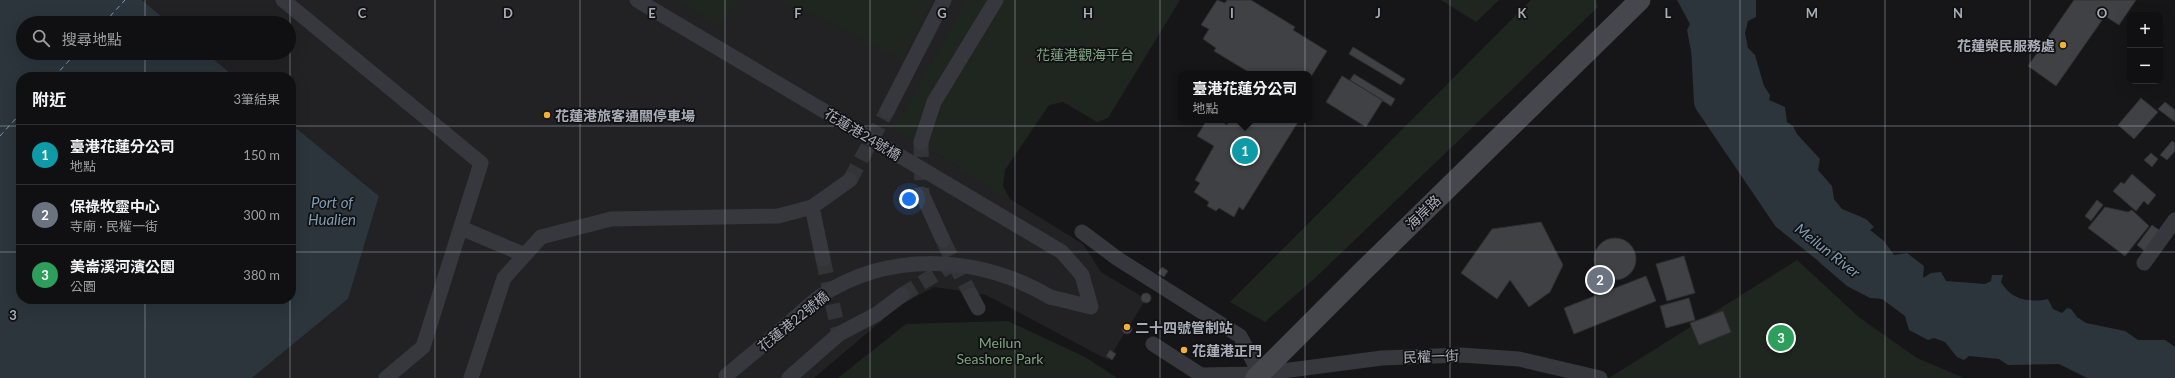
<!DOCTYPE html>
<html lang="zh-TW">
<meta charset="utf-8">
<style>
body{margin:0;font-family:Lato,"Noto Sans TC",sans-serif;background:#1e1e20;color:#f1f3f6}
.controls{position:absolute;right:12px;top:12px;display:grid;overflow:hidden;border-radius:8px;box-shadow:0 4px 16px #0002}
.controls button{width:36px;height:36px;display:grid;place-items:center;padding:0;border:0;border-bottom:1px solid #303032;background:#101012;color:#f1f3f6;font:20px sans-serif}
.you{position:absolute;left:909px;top:199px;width:14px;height:14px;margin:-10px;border:3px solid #fff;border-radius:50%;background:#1a73e8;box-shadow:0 0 0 6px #1a73e833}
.badge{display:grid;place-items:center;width:26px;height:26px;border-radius:50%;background:#1a73e8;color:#fff;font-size:13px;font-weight:700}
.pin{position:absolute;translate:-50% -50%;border:2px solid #fff;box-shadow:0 1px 4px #0006}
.popup{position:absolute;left:1178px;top:71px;width:134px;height:52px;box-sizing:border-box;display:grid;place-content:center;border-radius:8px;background:#101012;filter:drop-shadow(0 1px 3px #0005);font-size:13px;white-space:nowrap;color:#9c9d9f}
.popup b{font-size:15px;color:#f1f3f6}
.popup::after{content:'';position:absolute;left:50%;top:100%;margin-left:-8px;border:8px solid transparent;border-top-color:#101012}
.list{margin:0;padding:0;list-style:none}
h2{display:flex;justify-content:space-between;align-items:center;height:52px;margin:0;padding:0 16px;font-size:17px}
h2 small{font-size:13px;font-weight:400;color:#9c9d9f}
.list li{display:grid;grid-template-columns:26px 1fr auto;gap:12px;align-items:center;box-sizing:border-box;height:60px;padding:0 16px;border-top:1px solid #303032}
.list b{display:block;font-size:15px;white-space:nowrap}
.list p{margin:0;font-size:13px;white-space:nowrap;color:#9c9d9f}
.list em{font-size:13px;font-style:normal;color:#9c9d9f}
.icon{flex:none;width:22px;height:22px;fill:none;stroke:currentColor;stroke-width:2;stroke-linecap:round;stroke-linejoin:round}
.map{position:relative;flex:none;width:2175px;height:378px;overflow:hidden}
.search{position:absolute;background:#101012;box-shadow:0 4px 16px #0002;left:16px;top:16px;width:280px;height:44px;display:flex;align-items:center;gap:10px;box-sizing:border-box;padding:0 14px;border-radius:22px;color:#9c9d9f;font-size:15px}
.panel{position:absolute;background:#101012;box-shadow:0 4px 16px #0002;left:16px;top:72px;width:280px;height:232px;border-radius:16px}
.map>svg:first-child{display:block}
.built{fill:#222225}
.green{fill:#1e261f}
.water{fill:#2c353c}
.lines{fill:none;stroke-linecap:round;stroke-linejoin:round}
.river{stroke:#2c353c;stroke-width:28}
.ferry{stroke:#7f9bb3;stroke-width:1;stroke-dasharray:5 4;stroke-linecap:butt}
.building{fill:#404145;stroke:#303034}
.minor-tunnel{stroke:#333438;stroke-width:15;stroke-dasharray:15 8;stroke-linecap:butt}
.minor{stroke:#37383d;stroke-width:15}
.secondary{stroke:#45474d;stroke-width:21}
.minor-bridge{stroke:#37383d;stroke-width:15}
.grid{fill:none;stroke:#a8adb8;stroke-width:1;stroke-opacity:0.55}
.poi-dot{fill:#f2b134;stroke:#111113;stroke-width:1.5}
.labels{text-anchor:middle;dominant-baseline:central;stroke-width:3.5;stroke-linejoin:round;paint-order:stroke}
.poi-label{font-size:14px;font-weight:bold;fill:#a8adb8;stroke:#111113;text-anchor:start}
.park-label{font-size:14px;fill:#7fa381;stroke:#111113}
.street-label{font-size:14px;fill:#a8adb8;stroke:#111113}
.water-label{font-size:15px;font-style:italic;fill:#7f9bb3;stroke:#111113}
.grid-label{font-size:13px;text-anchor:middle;font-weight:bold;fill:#a8adb8;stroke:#111113;stroke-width:3.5;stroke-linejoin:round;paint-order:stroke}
</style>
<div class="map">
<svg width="2175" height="378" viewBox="0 0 2175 378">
<rect width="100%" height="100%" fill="#161618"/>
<path class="built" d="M142,0H1025L934,152L1083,244L1101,272L1146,299L1108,360L986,295L934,287L899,306L814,378H252L348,299L379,196L291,124V77H235L206,53H289V23H169Z"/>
<path class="green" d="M675,0H740L719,26Z
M777,0H932L902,60L818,17Z
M967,0H1180L1108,118L1097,122L1063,102L1049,105L1005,170L1003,186L1011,201L934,152L893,130Z
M1441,0H1499L1476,22Z
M1531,0H1596L1598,7L1314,279L1265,322L1230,302Z
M1797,260L1860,318L1917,358L1964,378H1609Z
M1008,321L1085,357L1117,378H838L906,324Z"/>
<path class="water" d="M0,0H142L169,23H23V53H206L235,77H21V299H291V124L379,196L348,299L252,378H0Z
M1677,0H1756V17L1748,21L1745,33L1748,48L1755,55L1764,86L1770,95L1769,100L1785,107L1787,122L1793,126L1797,134L1820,159L1818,170L1832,186L1834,199L1842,209L1866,219L1874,227L1870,230L1884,241L1894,255L1907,253L1924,266L1923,278L1931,273L1941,272L1946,281L1985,284L1991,281L1992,275H2003L2001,282C2011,300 2030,303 2048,299L2053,309L2062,313L2067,308L2071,309L2077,317L2086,323L2125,331L2138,340H2165L2175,347V378H2087L2059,364L2008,365L1999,359L1969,356L1964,360L1957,357L1945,342L1934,338L1928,340L1909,330L1905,316L1882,299L1870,298L1847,286L1819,262L1813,251L1801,243L1804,236L1749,158L1729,139L1700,73L1694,67L1687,30L1690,24Z"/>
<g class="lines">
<path class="river" d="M1698,0L1703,9L1708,102L1786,217L1827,250"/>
<path class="ferry" d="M104,23L125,0
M54,77L76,53
M0,136L21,113"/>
</g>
<path class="building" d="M1217,0L1225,3L1227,0H1251L1295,27L1293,30L1327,51L1309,80V74H1252L1214,51L1216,48L1203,39L1209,29L1201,25Z
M2074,0H2136L2119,25L2105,16L2056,86L2028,66Z
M1353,47L1405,79L1401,85L1349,54Z
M1354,74L1395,99L1391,106L1350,80Z
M1342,76L1383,100L1366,127L1326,102Z
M2141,98L2158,112L2134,139L2118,125Z
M2165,102L2175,110V122L2158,109Z
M1207,120H1219L1227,125L1230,120H1294L1298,122L1243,210L1239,207L1234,217L1219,208L1216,211L1207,206L1209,202L1194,192L1200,183L1195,180L1214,146L1197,136Z
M2172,141L2175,143V151L2167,160L2160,155Z
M2151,153L2158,159L2152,167L2144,160Z
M2132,174L2156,195L2148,205L2144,201L2136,211L2113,191L2121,182L2124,184Z
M2097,200L2103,205L2091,221L2085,216Z
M2105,207L2128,212L2132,210L2149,226L2125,256L2088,228Z
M1541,222L1563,265L1550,292L1529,307L1510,280L1497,299L1461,273L1492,229Z
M2152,225L2163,233L2147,253L2137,245Z
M1594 259a21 21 0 1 1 42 0a21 21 0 1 1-42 0Z
M1684,256L1695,293L1667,301L1656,264Z
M1162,267L1168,271L1164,277L1158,273Z
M1646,276L1656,301L1574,334L1564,308Z
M1141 298a5 5 0 1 1 10 0a5 5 0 1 1-10 0Z
M1689,298L1695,320L1666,328L1660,306Z
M1723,311L1731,332L1699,345L1690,323Z
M1122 329a5 5 0 1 1 10 0a5 5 0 1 1-10 0Z
M1110,350L1116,354L1112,360L1106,356Z"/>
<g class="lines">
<path class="minor-tunnel" d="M921,142L922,194
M850,180L887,111
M823,259L839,334
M954,263L971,295
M902,295L954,263L943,240"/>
<path class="minor" d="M283,0L481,163L423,347L386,378
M887,111L944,0
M921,142L934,102L996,0
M922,194L943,240
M812,207L823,259
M461,228L525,255
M1082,232L1118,259L1240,336L1260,374
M2144,263L2175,220
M971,295L978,308
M1050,297L1091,307L1082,275
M1153,344L1201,375L1260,374L1382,358L1461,355L1519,359L1600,378
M471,378L504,278L541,237L611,219L778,216L812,207L850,180
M789,378L839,334L877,314L902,295"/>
<path class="secondary" d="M1256,378L1363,271L1640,0"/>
<path class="minor-bridge" d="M637,0L1062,252L1082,275
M726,376C747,358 768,341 789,323C799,314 809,305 819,297C890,250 979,255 1050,297"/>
</g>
<path class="grid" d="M145,0V23M290,0V77M435,0V378M580,0V378M725,0V378M870,0V378M1015,0V378M1160,0V378M1305,0V378M1450,0V378M1595,0V378M1740,0V378M1885,0V378M2030,0V378M145,53V77M0,126H21M291,126H2175M0,252H21M291,252H2175M145,299V378M290,299V378"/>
<g class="poi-dot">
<circle cx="2063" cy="45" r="4"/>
<circle cx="547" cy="115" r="4"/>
<circle cx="1127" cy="327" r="4"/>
<circle cx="1184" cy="350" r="4"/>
</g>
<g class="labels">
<g class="poi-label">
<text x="2055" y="45" text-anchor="end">花蓮榮民服務處</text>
<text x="555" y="115">花蓮港旅客通關停車場</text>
<text x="1135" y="327">二十四號管制站</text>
<text x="1192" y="350">花蓮港正門</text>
</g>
<g class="park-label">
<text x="1085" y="54">花蓮港觀海平台</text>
<text x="1000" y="342">Meilun<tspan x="1000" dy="16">Seashore Park</tspan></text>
</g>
<g class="street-label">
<text transform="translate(863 134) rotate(31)">花蓮港24號橋</text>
<text transform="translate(1423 212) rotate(-44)">海岸路</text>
<text transform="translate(793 321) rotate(-39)">花蓮港22號橋</text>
<text transform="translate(1431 356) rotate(-2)">民權一街</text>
</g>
<g class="water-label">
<text x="332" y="202">Port of<tspan x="332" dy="17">Hualien</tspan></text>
<text transform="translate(1828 250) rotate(38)">Meilun River</text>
</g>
</g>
<g class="grid-label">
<text x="362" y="18">C</text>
<text x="508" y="18">D</text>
<text x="652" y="18">E</text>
<text x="798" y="18">F</text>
<text x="942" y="18">G</text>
<text x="1088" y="18">H</text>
<text x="1232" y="18">I</text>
<text x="1378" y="18">J</text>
<text x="1522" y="18">K</text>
<text x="1668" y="18">L</text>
<text x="1812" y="18">M</text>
<text x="1958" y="18">N</text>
<text x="2102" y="18">O</text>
<text x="13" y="320">3</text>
</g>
</svg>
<div class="controls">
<button>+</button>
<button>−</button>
</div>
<div class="you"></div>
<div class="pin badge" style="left:1245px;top:151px;background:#0f9aa8">1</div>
<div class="popup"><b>臺港花蓮分公司</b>地點</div>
<div class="pin badge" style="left:1600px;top:280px;background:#6b7280">2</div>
<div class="pin badge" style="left:1781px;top:338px;background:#2e9e5b">3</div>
<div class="search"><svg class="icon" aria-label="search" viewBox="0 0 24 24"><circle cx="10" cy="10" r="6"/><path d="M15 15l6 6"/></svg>搜尋地點</div>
<section class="panel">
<h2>附近<small>3筆結果</small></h2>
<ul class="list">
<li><span class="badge" style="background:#0f9aa8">1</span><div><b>臺港花蓮分公司</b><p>地點</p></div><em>150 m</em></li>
<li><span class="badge" style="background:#6b7280">2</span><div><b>保祿牧靈中心</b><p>寺廟 · 民權一街</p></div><em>300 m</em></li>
<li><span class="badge" style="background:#2e9e5b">3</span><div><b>美崙溪河濱公園</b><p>公園</p></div><em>380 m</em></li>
</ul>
</section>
</div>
